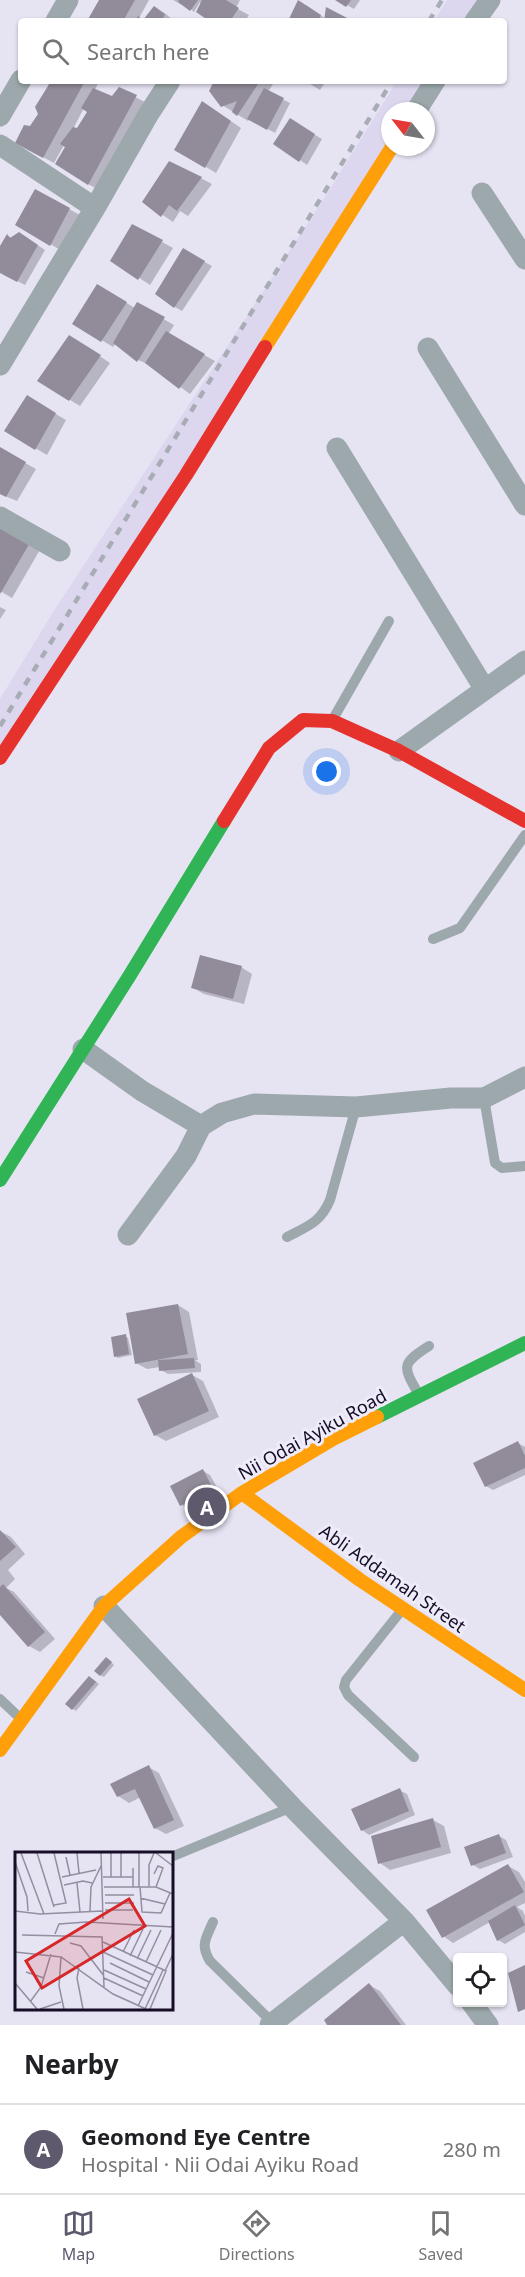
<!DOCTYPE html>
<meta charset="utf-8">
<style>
body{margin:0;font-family:"Noto Sans",sans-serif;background:#f2f2f2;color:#202124}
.controls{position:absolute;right:18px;bottom:18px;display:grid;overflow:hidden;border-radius:6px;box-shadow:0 2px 4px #0004}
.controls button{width:54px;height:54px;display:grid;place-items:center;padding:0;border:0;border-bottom:2px solid #e0e0e0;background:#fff;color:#202124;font:30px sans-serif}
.compass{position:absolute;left:381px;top:102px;width:54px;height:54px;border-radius:50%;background:#fff;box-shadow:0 2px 4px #0004;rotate:301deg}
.you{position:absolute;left:327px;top:772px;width:21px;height:21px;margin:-15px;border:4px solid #fff;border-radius:50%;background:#1a73e8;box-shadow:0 0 0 9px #1a73e833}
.badge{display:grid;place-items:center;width:39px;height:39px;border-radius:50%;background:#5f596e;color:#fff;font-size:20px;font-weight:700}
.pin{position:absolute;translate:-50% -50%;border:3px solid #fff;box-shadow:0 2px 6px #0006}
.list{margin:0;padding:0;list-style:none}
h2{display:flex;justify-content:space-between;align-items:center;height:78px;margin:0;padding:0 24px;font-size:26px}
h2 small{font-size:20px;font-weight:400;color:#757577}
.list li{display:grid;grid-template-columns:39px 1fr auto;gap:18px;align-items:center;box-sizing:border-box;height:90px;padding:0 24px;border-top:2px solid #e0e0e0}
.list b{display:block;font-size:22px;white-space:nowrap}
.list p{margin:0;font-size:20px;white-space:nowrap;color:#757577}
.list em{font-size:20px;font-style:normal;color:#757577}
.icon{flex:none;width:33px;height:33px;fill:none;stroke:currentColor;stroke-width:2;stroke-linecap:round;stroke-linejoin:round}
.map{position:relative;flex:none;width:525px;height:2025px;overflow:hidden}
.search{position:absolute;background:#fff;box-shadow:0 2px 4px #0004;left:18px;right:18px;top:18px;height:66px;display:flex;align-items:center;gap:15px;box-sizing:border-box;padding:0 21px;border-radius:6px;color:#757577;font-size:22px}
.sheet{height:168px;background:#fff}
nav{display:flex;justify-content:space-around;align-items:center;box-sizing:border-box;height:84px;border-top:2px solid #e0e0e0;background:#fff;font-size:16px;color:#757577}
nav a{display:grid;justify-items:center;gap:3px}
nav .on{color:#5f596e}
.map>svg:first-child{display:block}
.built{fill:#dcd7ef}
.shadow{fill:#0003;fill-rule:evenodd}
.building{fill:#928b9a}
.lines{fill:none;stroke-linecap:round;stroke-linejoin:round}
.lane{stroke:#9ca8ab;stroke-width:10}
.street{stroke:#9ca8ab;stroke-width:21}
.fast{stroke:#30b455;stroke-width:14}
.slow{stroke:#ff9f0a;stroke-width:14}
.jam{stroke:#e5322d;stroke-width:14}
.rail{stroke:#a8acb4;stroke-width:4.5;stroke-dasharray:8 8;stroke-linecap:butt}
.labels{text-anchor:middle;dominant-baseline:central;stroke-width:6;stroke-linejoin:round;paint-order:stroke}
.street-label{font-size:18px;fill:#160e27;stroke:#efecfa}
.inset-road{fill:none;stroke:#938ea1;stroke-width:1.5}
.view{fill:#d62828;fill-opacity:0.15;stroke:#d62828;stroke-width:3}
.inset-edge{fill:none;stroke:#160e27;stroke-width:3}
</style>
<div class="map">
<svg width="525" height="2025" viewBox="0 0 525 2025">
<rect width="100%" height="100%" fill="#e6e3f3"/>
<path class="built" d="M447,0H486L473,21H434Z
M397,81H436L417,111H390V147L0,764V699L55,609L325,197Z"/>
<path class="shadow" d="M100,0H149L139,18L144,21H89Z
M173,0H240L236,8L249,15L245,21H211L200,2L194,12L183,3L182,5Z
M338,0H360L354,9Z
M306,5L326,19L349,21H290Z
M155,8L166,14L174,21H144Z
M53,81H99L95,90L113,98L119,89L147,103L99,190L88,184L64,145L54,163L28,149L31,128L39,115ZM84,108L89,111L78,129H73Z
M216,81H275L268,92L290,103L275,133L250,119L248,121L222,105Z
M305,81H326L320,90Z
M213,109L241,128L216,173L176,149Z
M290,120L322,139L307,165L300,160Z
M170,162L212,184L188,216L180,211L173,222L144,202Z
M69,209L80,215L62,251L17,224Z
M133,226L173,248L150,285L112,260Z
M8,236L12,238H27L45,250L25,285L0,272V249Z
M183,250L212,266L182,311L175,307Z
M98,286L135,308L137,304L174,325L168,335L215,361L190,394L150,365L138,360L116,343L113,347L74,323Z
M80,343L110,363L80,406L39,381Z
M27,397L66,420L47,455L6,431Z
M0,449L36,469L17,501L0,494Z
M0,528L41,548L12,598L0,591Z
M0,607L6,610L0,619Z
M241,967L252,974L244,1004L204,994L193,988Z
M178,1305L189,1312L198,1360H195L201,1364V1372L168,1374L161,1370L160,1367L147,1369L136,1363Z
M125,1336L128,1338L132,1355L118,1358L115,1356Z
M192,1375L203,1381L219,1417L166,1441L155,1435Z
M518,1443L525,1447V1475L493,1490L486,1486Z
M203,1471L210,1475L220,1493L189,1509L182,1505L172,1487Z
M0,1531L11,1537L25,1554L8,1570L15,1579L6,1588L14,1592L55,1639L40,1652L29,1646L0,1613Z
M110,1661L114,1665L104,1677L100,1675Z
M93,1679L99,1684L76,1711L73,1709L67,1704Z
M148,1767L159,1773L184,1826L166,1834L155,1828L141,1797L129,1803L118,1796Z
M399,1790L407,1794L415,1815L369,1835L362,1830Z
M433,1820L444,1826L451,1853L390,1870L380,1863Z
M499,1836L506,1840L513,1857L480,1869L473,1865Z
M508,1866L519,1872L525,1882V1903L517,1907L523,1911L525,1916V1932L505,1944L498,1940L490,1922L453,1943L443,1936Z
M369,1985L380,1991L406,2025H328Z"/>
<path class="building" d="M99,0H135L123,21H87Z
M179,0H198L190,11L178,2Z
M202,0H226L239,8L230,21H209L196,12Z
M298,0L321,15L318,21H288Z
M335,0H351L346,7Z
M154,6L165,14L162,21H135L138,16L143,20Z
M326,7L353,21H324Z
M51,81H85L43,158L15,143L24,125L30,126L38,114L35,107Z
M214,81H260L237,116L232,112L237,101L221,107L209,91Z
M119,87L137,95L88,185L55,164L65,147L60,144L73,127L77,128L87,112L81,108L93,88L112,96Z
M264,88L284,98L267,130L247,119Z
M202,101L231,121L205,168L174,150Z
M290,118L315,134L299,162L273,144Z
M169,161L202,177L177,211L169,205L161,217L142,202Z
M35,189L70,208L50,246L15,225Z
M132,224L163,240L138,280L110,261Z
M19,232L38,245L17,282L0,273V246L7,234L10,238Z
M183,248L205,261L174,308L155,294Z
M97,284L127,302L101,342L72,324Z
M137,302L165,317L137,362L113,343Z
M166,331L205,354L179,389L145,363Z
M69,335L101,355L69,401L37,381Z
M27,395L56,413L35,450L4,431Z
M0,447L26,462L6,497L0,494Z
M0,526L31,541L0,594Z
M200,955L242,966L233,999L191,988Z
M178,1304L188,1354L135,1364L126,1313Z
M126,1334L129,1354L114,1357L111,1337Z
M194,1358L195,1368L159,1371L158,1360Z
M192,1373L209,1411L154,1436L137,1399Z
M518,1441L525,1456V1468L485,1487L473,1463Z
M203,1469L213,1489L180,1506L170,1486Z
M0,1530L16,1547L0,1561Z
M3,1584L45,1632L28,1647L0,1615V1587Z
M106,1657L112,1662L100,1676L94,1671Z
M89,1676L96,1682L72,1710L65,1704Z
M149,1765L174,1820L154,1829L135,1789L117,1797L110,1784Z
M400,1788L409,1811L361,1831L351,1809Z
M433,1818L441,1847L378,1864L371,1836Z
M499,1834L506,1853L471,1866L464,1847Z
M508,1864L524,1892L442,1938L426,1910Z
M515,1905L525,1925L497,1941L488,1921Z
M525,1965V2009L518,2012L508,1973Z
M369,1983L401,2025H327L324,2020Z"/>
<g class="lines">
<path class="lane" d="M333,719L389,621
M433,939L460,928L525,835
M484,1098L495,1163L502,1168L525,1166
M287,1237C308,1226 320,1223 330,1200L356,1107
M418,1393C402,1366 402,1363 429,1346
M401,1611L346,1680L344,1687L348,1695L414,1757
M0,1699L21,1719
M171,1857L292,1807
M213,1922C206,1938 200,1945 210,1961L273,2023"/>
<path class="street" d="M56,21L68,0
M475,21L490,0
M416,111L435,81
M0,116L21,80
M0,145L95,208
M482,193L525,259
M428,348L525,505
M0,365L95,208L148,115L170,81
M337,448L484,688
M0,517L60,551
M399,751L525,661
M83,1049L142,1091L201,1126
M128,1235L186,1156L201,1126L222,1113L254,1104L356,1107L451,1098H484L525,1077
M104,1606L292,1807L404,1921L458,1986
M471,2002L488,2025
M270,2025L404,1921"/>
<path class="fast" d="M0,1180L130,975L224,821
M377,1417L525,1343"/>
<path class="slow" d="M265,347L392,147
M242,1493L360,1580L525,1690
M0,1750L104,1606L181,1537L242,1493L333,1439L377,1417"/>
<path class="jam" d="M0,758L186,475L265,347
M224,821L269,748L303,720L332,721L399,751L525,821"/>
<path class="rail" d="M429,21L442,0
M0,726L392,81"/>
</g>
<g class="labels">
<g class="street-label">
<text transform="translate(312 1434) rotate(-29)">Nii Odai Ayiku Road</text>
<text transform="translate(393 1578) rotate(35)">Abli Addamah Street</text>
</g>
</g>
<g transform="translate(15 1852)">
<rect width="158" height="158" fill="#e6e3f3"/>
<path class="inset-road" d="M6,1L29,62M22,1L39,55M39,1L51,51L39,53M62,1L64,21M86,1L88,67M124,1V35M141,1L158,14M51,5L55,23M0,10L12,45L13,59M118,16V35M139,22L143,14L148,16L141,35M47,25L81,18M88,25H118M96,25V1M106,25V1M62,31L65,60M49,33L68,29L77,31M134,34V13L139,1M89,35H141L158,42M125,35L127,60L146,61L155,41M90,43H119M125,46L150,52M90,51H119M90,58H118M0,59L25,62L87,59M75,59L76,35L86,14M40,82L44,72L72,70L158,75M7,83L87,85L89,135M88,90L151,119L135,157M55,91L66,94L89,124M0,100L46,105L98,142L131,157M88,100L138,123M108,100L119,78M115,104L128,77M46,105L44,134L49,157M122,107L136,78M131,110L146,78M95,111L134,130M64,116L62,126L68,157M89,118L131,137M150,119L158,102M11,120L29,126M89,126L128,144M0,131L22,157M15,150L26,135L36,102M123,154L158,81M25,157L46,150M130,157L148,118"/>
<path class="view" d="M114,47L130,74L27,136L11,109Z"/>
<rect width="158" height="158" class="inset-edge"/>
</g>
</svg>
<div class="controls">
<button><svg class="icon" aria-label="locate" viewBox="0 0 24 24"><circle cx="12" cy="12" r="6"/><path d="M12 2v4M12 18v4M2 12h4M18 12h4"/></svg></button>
</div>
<svg class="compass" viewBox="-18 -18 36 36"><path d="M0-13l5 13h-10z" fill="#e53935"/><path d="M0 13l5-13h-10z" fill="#757577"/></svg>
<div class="you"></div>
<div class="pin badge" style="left:207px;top:1507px">A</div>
<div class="search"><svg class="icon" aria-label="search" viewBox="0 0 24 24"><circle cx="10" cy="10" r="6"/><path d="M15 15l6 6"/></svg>Search here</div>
</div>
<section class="sheet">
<h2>Nearby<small></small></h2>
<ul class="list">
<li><span class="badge">A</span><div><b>Geomond Eye Centre</b><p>Hospital · Nii Odai Ayiku Road</p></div><em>280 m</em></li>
</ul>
</section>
<nav>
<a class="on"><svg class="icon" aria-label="map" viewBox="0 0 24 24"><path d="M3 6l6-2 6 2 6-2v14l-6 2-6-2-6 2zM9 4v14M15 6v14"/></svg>Map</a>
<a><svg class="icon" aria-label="directions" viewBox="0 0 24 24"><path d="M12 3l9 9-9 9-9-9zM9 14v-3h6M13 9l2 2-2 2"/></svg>Directions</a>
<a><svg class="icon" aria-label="saved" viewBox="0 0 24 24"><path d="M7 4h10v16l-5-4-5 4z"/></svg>Saved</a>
</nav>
